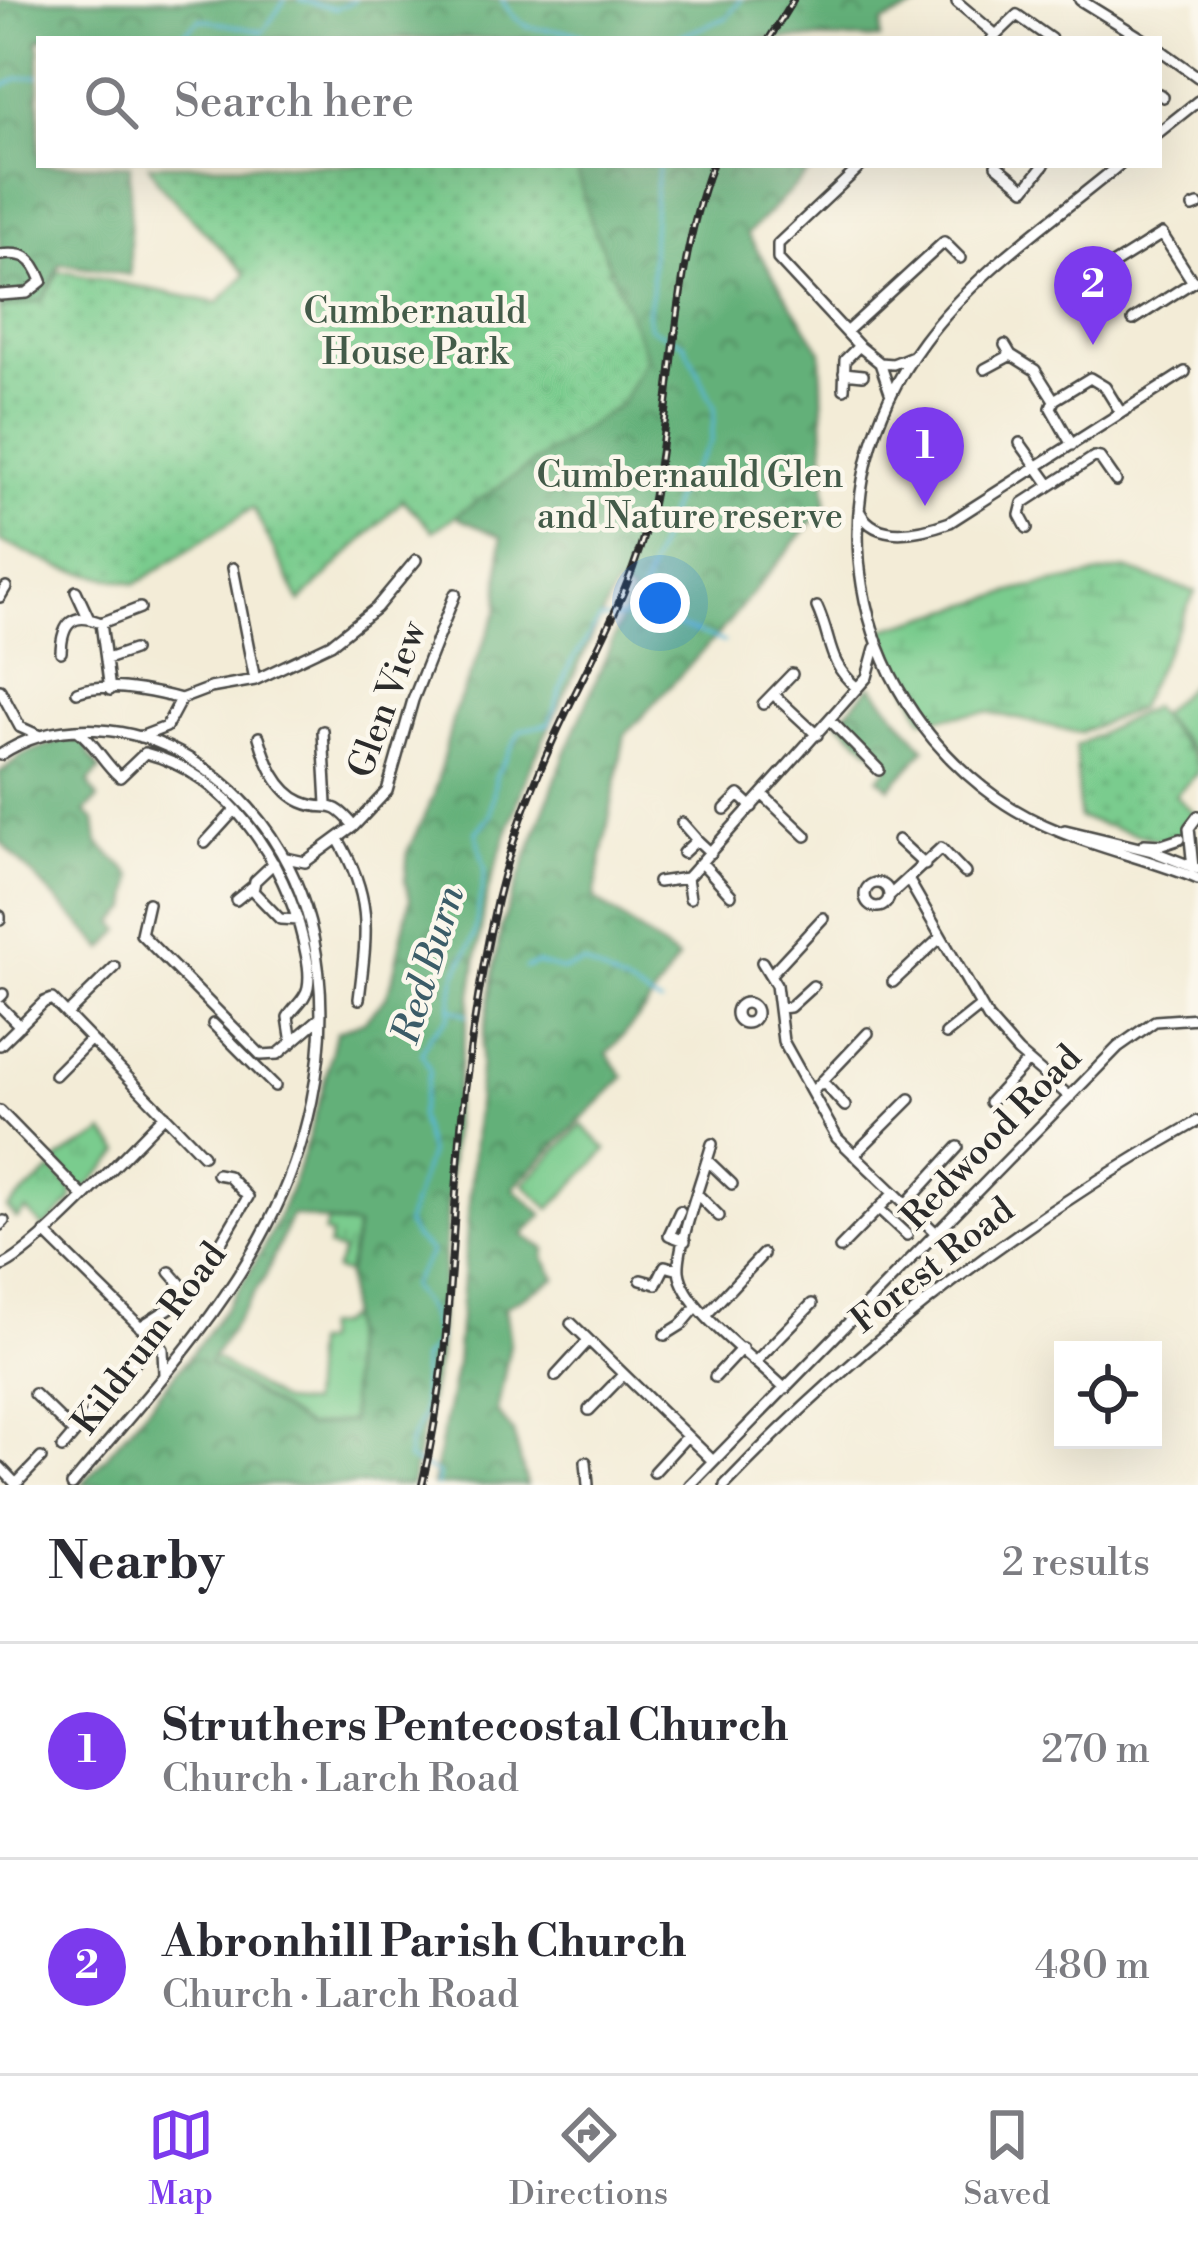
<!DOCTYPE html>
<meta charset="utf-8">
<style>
body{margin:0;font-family:"Libre Bodoni",serif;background:#f7f7f7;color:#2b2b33}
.controls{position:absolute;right:36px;bottom:36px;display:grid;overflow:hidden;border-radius:0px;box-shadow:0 12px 48px #0002}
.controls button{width:108px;height:108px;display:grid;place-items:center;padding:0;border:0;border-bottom:3px solid #e1e1e2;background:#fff;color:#2b2b33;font:60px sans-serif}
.you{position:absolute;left:660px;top:603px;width:42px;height:42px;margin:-30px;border:9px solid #fff;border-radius:50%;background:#1a73e8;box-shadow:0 0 0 18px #1a73e833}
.badge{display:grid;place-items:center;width:78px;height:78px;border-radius:50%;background:#7c3aed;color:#fff;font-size:39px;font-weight:700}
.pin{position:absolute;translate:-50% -99px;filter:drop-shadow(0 3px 6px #0008)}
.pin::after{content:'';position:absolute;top:63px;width:42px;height:36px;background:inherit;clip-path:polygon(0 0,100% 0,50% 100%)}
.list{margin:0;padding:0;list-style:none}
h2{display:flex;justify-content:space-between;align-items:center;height:156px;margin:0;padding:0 48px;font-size:51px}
h2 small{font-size:39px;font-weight:400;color:#7c7c81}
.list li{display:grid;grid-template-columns:78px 1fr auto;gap:36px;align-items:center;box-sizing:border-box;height:216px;padding:0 48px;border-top:3px solid #e1e1e2}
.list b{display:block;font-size:45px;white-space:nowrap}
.list p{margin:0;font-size:39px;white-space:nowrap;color:#7c7c81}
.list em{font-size:39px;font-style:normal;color:#7c7c81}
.icon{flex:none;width:66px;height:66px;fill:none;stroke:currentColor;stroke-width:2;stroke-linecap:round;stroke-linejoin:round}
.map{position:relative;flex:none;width:1198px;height:1485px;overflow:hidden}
.search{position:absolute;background:#fff;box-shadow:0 12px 48px #0002;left:36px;right:36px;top:36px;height:132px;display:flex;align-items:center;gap:30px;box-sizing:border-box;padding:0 42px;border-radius:0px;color:#7c7c81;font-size:45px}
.sheet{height:588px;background:#fff}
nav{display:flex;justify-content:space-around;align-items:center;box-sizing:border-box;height:168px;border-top:3px solid #e1e1e2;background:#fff;font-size:33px;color:#7c7c81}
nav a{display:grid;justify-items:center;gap:6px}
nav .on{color:#7c3aed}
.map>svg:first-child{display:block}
.grass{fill:url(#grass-tufts);stroke:#527c5c;stroke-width:3}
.forest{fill:url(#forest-crowns);stroke:#476e52;stroke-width:3;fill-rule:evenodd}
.wetland{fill:url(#wetland-marsh);stroke:#527c5c;stroke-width:3}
.park{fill:url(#park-dots);stroke:#527c5c;stroke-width:3}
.pitch{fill:#7acc8e;stroke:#527c5c;stroke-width:3}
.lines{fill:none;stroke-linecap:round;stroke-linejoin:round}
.stream{stroke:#59b7d8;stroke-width:3}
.minor-casing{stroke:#494845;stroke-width:14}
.minor{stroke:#fff;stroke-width:9}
.rail-casing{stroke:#2b2b2b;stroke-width:8}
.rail{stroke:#fbf7ec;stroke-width:3;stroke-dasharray:9;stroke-linecap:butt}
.labels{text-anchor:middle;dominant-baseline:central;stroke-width:9;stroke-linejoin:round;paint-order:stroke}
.park-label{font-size:36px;fill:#435b49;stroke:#fbf7ec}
.street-label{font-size:36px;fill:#2b2b2b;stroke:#fbf7ec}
.water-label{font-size:39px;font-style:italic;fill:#3b5c68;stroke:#fbf7ec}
</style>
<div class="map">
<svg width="1198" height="1485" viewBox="0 0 1198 1485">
<defs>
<pattern id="grass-tufts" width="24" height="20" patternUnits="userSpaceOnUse" patternTransform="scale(3)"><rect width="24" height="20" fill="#7acc8e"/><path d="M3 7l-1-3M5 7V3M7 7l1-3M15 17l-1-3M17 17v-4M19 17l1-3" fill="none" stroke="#6aaf7b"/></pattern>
<pattern id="forest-crowns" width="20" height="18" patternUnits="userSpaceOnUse" patternTransform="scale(3)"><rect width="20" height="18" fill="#63b079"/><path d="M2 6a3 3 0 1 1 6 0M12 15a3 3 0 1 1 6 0" fill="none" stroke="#528f63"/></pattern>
<pattern id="wetland-marsh" width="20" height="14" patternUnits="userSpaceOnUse" patternTransform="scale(3)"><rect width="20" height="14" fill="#7acc8e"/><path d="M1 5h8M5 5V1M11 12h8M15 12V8" fill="none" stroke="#6aaf7b"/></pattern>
<pattern id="park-dots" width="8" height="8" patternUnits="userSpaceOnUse" patternTransform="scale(3)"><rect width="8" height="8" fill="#7acc8e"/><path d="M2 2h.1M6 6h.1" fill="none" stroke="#6aaf7b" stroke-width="1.8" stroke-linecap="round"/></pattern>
</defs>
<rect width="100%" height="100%" fill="#fbf7ec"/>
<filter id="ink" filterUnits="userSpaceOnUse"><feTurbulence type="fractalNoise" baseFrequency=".00833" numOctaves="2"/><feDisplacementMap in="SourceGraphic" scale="24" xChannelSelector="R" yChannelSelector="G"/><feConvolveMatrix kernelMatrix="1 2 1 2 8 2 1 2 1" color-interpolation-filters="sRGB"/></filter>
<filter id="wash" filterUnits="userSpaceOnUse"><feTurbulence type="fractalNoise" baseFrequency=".004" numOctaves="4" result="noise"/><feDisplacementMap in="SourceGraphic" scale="48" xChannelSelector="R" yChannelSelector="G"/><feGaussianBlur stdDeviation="2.7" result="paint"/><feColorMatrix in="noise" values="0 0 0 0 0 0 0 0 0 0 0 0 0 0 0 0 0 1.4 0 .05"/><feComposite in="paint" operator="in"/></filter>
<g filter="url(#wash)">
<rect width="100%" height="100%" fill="#f3ecd7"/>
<path class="grass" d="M104,1132L121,1152L87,1187H81L56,1162C73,1145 89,1146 104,1132Z
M52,1170L72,1190V1201L44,1228L26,1210L17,1219L7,1208Z
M327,1221L357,1227L347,1274L335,1270L343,1252L328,1247L331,1235L324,1233Z
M348,1316L352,1421L307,1427L209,1363L213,1357L281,1402L309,1404L313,1343L322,1342L323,1327L336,1325Z"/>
<path class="forest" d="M0,0H933L882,23L880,39H39V165H130V275L60,264L43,301L0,309Z
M449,165H817L747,234L821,351L826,505L721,631L625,735L594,898L678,959L644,1011L607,1054L624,1077L513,1188L543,1215L523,1235L545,1249L544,1258L556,1278L505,1307L510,1344L497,1412L513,1432L527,1485H432L456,1365L482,1045L501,927L565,754L632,594L616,586L527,774L487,893L454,1104L438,1358L411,1485H82C137,1419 196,1355 243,1282C291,1208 318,1117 336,1032L364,1021L386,997L392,981L410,898L405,881L408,850L434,795L454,713L498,610L501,537L460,519L392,458ZM292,1215L357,1227L347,1275L351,1421L307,1427L209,1363L265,1277Z
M871,685L925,749L890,788L878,778L889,766L838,721Z
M63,740H86L89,755L100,770L88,782L98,799L85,812L95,821L98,843L133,876L129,909L115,923L121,930L104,949L0,841V772L24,754Z"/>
<path class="wetland" d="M1125,569L1195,592L1137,709L1080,733L988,712L923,719L881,630L1019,590Z"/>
<path class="park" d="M149,165H575L590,219L647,357L621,404L433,531L403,500L300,602L253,508L136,584L62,568L0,541V309L42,301L59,271L218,303L246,274L160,185Z
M1151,707L1198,762V773L1175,795L1194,813L1180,833L1164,842L1079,818L1076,746Z"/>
<path class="pitch" d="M1198,677V756L1159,715Z
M582,1125L607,1150L550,1209L524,1184Z"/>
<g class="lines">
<path class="stream" d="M300,0L336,9L355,0
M502,0C529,48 555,18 591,39
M177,39L201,19L263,32L285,0
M673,39L726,18L741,0
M0,88L16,79L39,76
M641,596L653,599L675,625L724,642
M525,968L537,963L562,970L584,963L661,1004
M453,1009L468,1015
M436,1485L438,1474L408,1460L409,1444L423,1414L422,1359L438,1341L429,1313L410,1286L431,1252L415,1238L406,1224L429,1153L419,1116L430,1071L422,1053L429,1037L449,1017L455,977L474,937L485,869L476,832L490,816L496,775L521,730L549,724L568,668L600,619L622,618L637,607L676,493L711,442L715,408L684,343L650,328C644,306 653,300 652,281C651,241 653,205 659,165"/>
</g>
</g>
<g filter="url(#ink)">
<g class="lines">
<g class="minor-casing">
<path id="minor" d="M1080,0L1143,39
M957,2L995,34
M992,39L1017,15L1051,39
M1159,49L1198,77
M1159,94L1163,97
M1159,132L1198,101
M862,165L778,244V259L859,346L880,363L891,395
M996,165L1025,189L1044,165
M1119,165C1053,220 975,272 924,341C812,491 847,691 997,798C1059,842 1130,851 1198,879
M1193,207L1198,205
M0,255C24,252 33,257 42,281L27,293L0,295
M1085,282L1162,234L1193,282
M1133,320L1194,281
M846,332L944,242L960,258
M1005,345L1011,355L1035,370L1054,400
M880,363L893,364L913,356
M985,369L1011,355
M844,373L863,375
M844,389L845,360L859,346
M1020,443L1050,485
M1072,445L1051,408L1054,400L1090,378L1105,387L1121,413
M860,512C877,544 922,532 950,522L1185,372
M1027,528L1020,515L1023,503L1094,457L1100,458L1116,481
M233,568L255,680
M76,591L88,617
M0,597L6,587
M817,607C833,642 826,661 857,688
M101,623L140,608
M61,652C62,623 73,611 101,623L110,690
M107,659L133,650
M0,690L20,727L40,736
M77,692C106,681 151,691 181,699
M773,694L817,735
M763,704L792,674
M830,720L879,770
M77,730C96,744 102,761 120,777L145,753C227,773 285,862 303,940C306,954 311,971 308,987C306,999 294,1007 288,1017L292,1043
M323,731L327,804
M140,737L166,727L181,699L210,688L255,680L331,644L376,608L416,560
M259,737C266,761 277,791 302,802C329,814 329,795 354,826
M0,755C57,717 134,724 190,759C350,857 347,1073 268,1224C218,1321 141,1402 72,1485
M763,795L806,836
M725,809L739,795L752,807
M682,823L697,840
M1065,830L1152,851L1198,869
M338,839C373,899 367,932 359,999
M898,840L925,865
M205,843L235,810
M1144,844L1162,845L1180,839
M683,853L697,840L711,853
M286,858L305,862L354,826L387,791L413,700L455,594
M701,862L731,895
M274,863L255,881L253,891L280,919L298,920
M1193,868L1189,828L1198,816
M687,878L690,898
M909,881L988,1018L1018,1052L1070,1097
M658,882L687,878L867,677L875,648
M865 895a12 12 0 1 1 24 0a12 12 0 1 1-24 0Z
M889,896L941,848L965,873
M236,900L252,887
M148,903L141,934L261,1055L278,1054L320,1018
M0,916V920
M762,962L776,985L783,1041L837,1138L936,1233
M771,974L823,918
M893,982L940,938
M0,997L3,994
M736 1013a10 10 0 1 1 20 0a10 10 0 1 1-20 0Z
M0,1006L20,1026
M779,1008L790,1007L813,986
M67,1014L115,967
M213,1024L275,1086
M946,1034L981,1006
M0,1045L44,1002L52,999L203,1155
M55,1075L90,1040
M822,1081L845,1106
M812,1092L868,1033
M990,1102L1028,1061
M0,1111L83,1196
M712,1144C704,1173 677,1245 679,1271C683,1309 758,1361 785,1389
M854,1155L910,1099
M707,1160L732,1184
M698,1195L719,1216
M905,1205L958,1147
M879,1209L907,1235
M680,1211L669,1235L685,1241
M0,1225L4,1221
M45,1233L163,1349L164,1374
M840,1248L893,1194
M0,1267C33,1256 133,1146 165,1115
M170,1272L190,1295
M641,1280L656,1284L665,1266L679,1270
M706,1315L763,1254
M571,1323L713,1461
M140,1327L190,1295L248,1197L228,1176L217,1174
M665,1335L681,1325L697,1306
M756,1361L812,1304
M556,1376L588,1341
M715,1377L742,1348
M34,1394L74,1433
M589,1410L623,1375
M62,1448L153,1341
M586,1462L588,1485
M0,1467L16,1484
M654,1472L687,1436
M15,1485L41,1458
M690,1485L1118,1047L1155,1021L1198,1018
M725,1485C864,1339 1023,1219 1198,1121"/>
</g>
<use href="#minor" class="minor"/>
<g class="rail-casing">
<path id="rail" d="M769,39L793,0
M422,1485C452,1359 450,1242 462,1116C470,1044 481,970 497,900C510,845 531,789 554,738C590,658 633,591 652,504C675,391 671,275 712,165"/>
</g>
<use href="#rail" class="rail"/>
</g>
</g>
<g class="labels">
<g class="park-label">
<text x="415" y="312">Cumbernauld<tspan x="415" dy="41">House Park</tspan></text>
<text x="690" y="476">Cumbernauld Glen<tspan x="690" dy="41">and Nature reserve</tspan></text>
</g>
<g class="street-label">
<text transform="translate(388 700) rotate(-70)">Glen View</text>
<text transform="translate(992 1138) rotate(-46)">Redwood Road</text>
<text transform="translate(933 1266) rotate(-38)">Forest Road</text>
<text transform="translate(150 1339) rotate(-53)">Kildrum Road</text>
</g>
<g class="water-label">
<text transform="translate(429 965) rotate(-73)">Red Burn</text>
</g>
</g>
</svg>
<div class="controls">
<button><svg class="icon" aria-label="locate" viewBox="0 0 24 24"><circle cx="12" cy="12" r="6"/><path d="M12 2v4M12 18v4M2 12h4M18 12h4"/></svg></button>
</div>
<div class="you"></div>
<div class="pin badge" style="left:925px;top:506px">1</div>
<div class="pin badge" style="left:1093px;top:345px">2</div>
<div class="search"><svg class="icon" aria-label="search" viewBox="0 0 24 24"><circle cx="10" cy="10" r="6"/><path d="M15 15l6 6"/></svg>Search here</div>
</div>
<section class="sheet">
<h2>Nearby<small>2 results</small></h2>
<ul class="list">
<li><span class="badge">1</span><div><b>Struthers Pentecostal Church</b><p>Church · Larch Road</p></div><em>270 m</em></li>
<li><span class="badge">2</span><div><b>Abronhill Parish Church</b><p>Church · Larch Road</p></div><em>480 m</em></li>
</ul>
</section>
<nav>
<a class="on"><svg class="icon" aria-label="map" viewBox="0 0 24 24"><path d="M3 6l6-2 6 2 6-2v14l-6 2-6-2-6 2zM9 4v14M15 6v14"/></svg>Map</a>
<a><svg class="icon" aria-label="directions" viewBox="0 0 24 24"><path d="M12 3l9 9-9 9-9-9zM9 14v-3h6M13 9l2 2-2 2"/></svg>Directions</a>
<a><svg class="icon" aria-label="saved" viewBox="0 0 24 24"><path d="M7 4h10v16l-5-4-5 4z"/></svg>Saved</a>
</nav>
